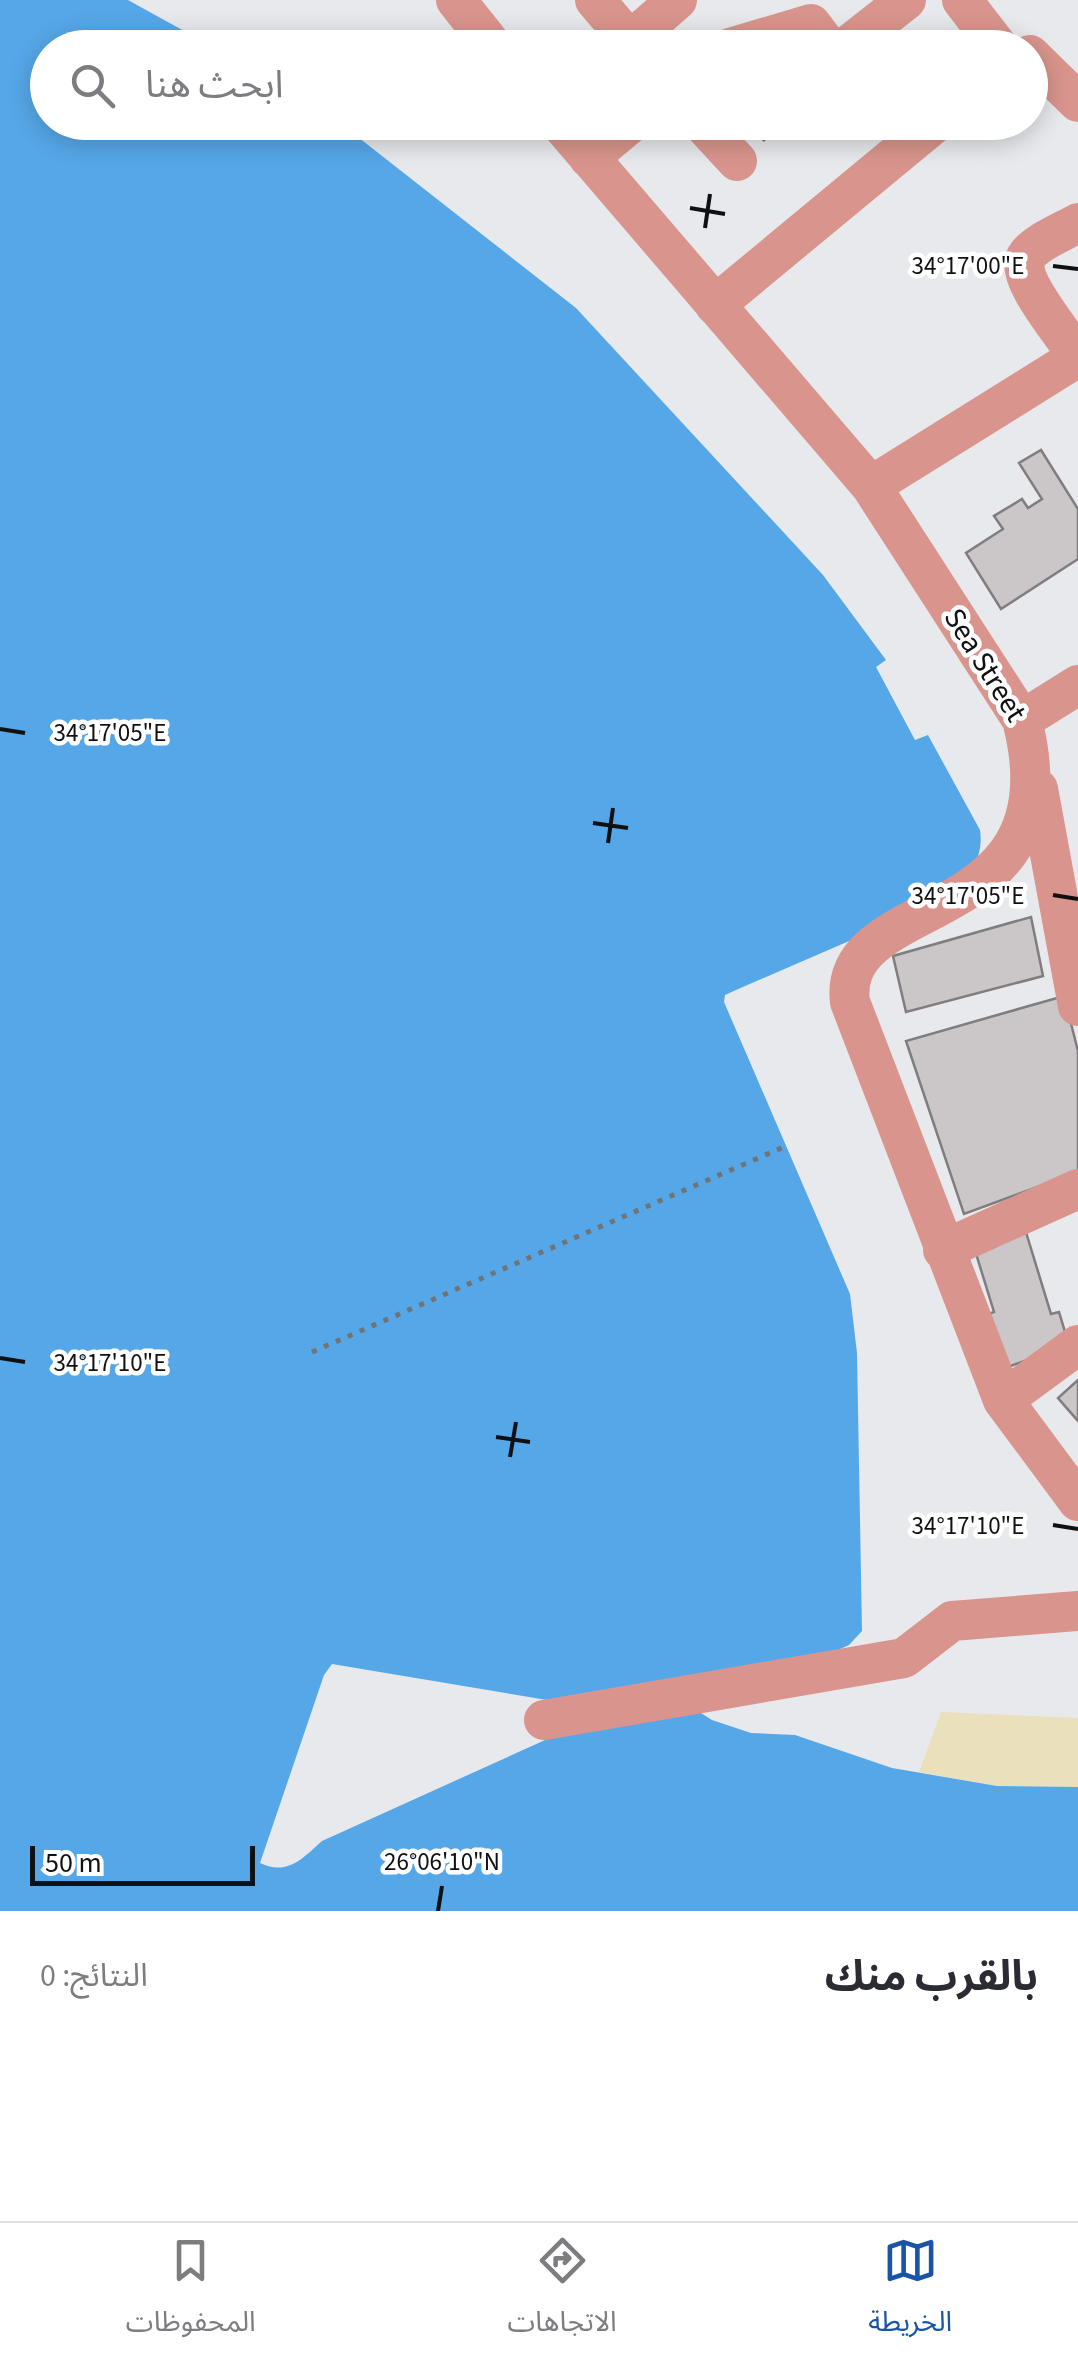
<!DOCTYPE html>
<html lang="ar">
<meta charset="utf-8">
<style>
body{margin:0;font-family:"Source Sans 3","Noto Sans Arabic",sans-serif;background:#f2f2f3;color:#2b2b33;direction:rtl}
.scale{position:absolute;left:30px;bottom:25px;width:225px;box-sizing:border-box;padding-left:10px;border:5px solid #0f1011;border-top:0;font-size:28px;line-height:35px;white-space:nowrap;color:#0f1011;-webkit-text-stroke:8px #fff;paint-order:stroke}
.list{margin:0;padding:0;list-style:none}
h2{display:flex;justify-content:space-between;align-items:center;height:130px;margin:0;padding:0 40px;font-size:42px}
h2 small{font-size:32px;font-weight:400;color:#7c7c81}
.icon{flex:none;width:55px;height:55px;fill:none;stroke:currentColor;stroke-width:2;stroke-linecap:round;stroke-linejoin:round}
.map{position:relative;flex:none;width:1078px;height:1911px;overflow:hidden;direction:ltr}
.search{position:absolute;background:#fff;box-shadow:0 5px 25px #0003;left:30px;right:30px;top:30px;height:110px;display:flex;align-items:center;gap:25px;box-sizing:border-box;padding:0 35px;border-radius:55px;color:#7c7c81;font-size:38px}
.sheet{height:310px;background:#fff}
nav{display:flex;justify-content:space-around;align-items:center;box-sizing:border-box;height:140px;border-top:2px solid #e1e1e2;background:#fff;font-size:28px;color:#7c7c81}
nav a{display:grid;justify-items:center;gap:5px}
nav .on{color:#1a54a6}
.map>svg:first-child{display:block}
.sand{fill:#eae0bb}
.water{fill:#56a7e8}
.building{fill:#cbc6c8;stroke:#817d7f;stroke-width:2.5}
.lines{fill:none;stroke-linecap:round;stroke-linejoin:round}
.path{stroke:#717375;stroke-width:5;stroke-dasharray:5 8;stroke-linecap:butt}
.minor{stroke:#d9958d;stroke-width:40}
.ticks{fill:none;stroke:#0f1011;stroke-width:4}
.labels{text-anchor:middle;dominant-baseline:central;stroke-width:9;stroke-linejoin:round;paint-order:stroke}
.street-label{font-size:30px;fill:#0f1011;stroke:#fff}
.ticks-label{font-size:25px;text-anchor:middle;fill:#0f1011;stroke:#fff;stroke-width:9;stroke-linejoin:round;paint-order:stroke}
</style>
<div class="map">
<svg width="1078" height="1911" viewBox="0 0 1078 1911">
<rect width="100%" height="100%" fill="#e7e9ed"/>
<path class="sand" d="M941,1712L1078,1718V1787L997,1786L919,1772Z"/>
<path class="water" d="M0,0H128L213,47L48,48V122L340,123L576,308L823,575L886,660L876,667L915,740L928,735L980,830C984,856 970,878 953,896L736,990L725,995L724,1002L850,1294L857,1353L862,1631L849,1645L829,1654L553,1701L332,1664L324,1675L260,1863C287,1876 302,1859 322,1841L596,1717L693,1708L712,1720L751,1733L795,1735L892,1768L997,1786L1078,1787V1911H0Z"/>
<path class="building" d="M1041,450L1078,509V559L1001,609L966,553L1003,529L994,516L1022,499L1028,508L1042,499L1019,463Z
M1031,917L1043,976L906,1012L893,956Z
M1064,996L1078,1051V1172L964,1214L906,1041Z
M1025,1229L1051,1314L1059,1312L1069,1345L1005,1368L986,1315L994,1312L974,1247Z
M1078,1380V1421L1058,1398Z"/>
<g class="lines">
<path class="path" d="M762,140L783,122
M312,1352L786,1146"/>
<path class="minor" d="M456,0L494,48
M595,0L636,48
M962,0L999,48
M630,41L677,0
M730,48L811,24L829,48
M845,48L906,0
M1030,55L1078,102
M559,122L871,486L1022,720C1078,934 836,890 850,1002L1003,1400L1078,1501
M701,122L737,161
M589,158L632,122
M715,305L936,122
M871,486L1073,360L1074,352C1063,332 1014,277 1026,257C1034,243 1064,231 1078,223
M1022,720L1078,685
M1038,789L1078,1006
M943,1250L1078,1189
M1003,1400L1078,1345
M544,1720L904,1658L952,1621L1078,1611"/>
</g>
<path class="ticks" d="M690,208L725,214M705,228L710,194M1053,266L1078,269M0,729L25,733M593,823L628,828M608,843L613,808M1053,895L1078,899M0,1358L25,1362M496,1437L530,1442M510,1457L516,1422M1053,1525L1078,1529M438,1911L442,1886"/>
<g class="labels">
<g class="street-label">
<text transform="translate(985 665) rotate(58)">Sea Street</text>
</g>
</g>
<g class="ticks-label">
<text x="968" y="274">34°17'00"E</text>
<text x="110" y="741">34°17'05"E</text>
<text x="968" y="904">34°17'05"E</text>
<text x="110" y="1371">34°17'10"E</text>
<text x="968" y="1534">34°17'10"E</text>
<text x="442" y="1870">26°06'10"N</text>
</g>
</svg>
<div class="scale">50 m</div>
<div class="search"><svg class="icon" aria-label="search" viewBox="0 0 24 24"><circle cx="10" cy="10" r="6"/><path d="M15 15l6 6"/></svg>ابحث هنا</div>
</div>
<section class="sheet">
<h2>بالقرب منك<small>النتائج: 0</small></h2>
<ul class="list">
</ul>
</section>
<nav>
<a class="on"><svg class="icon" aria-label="map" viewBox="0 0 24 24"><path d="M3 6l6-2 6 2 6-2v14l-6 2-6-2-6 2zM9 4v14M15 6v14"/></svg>الخريطة</a>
<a><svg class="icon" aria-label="directions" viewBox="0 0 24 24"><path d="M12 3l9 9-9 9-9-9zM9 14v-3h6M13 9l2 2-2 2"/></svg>الاتجاهات</a>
<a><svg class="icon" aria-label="saved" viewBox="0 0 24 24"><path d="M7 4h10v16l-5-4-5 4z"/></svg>المحفوظات</a>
</nav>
